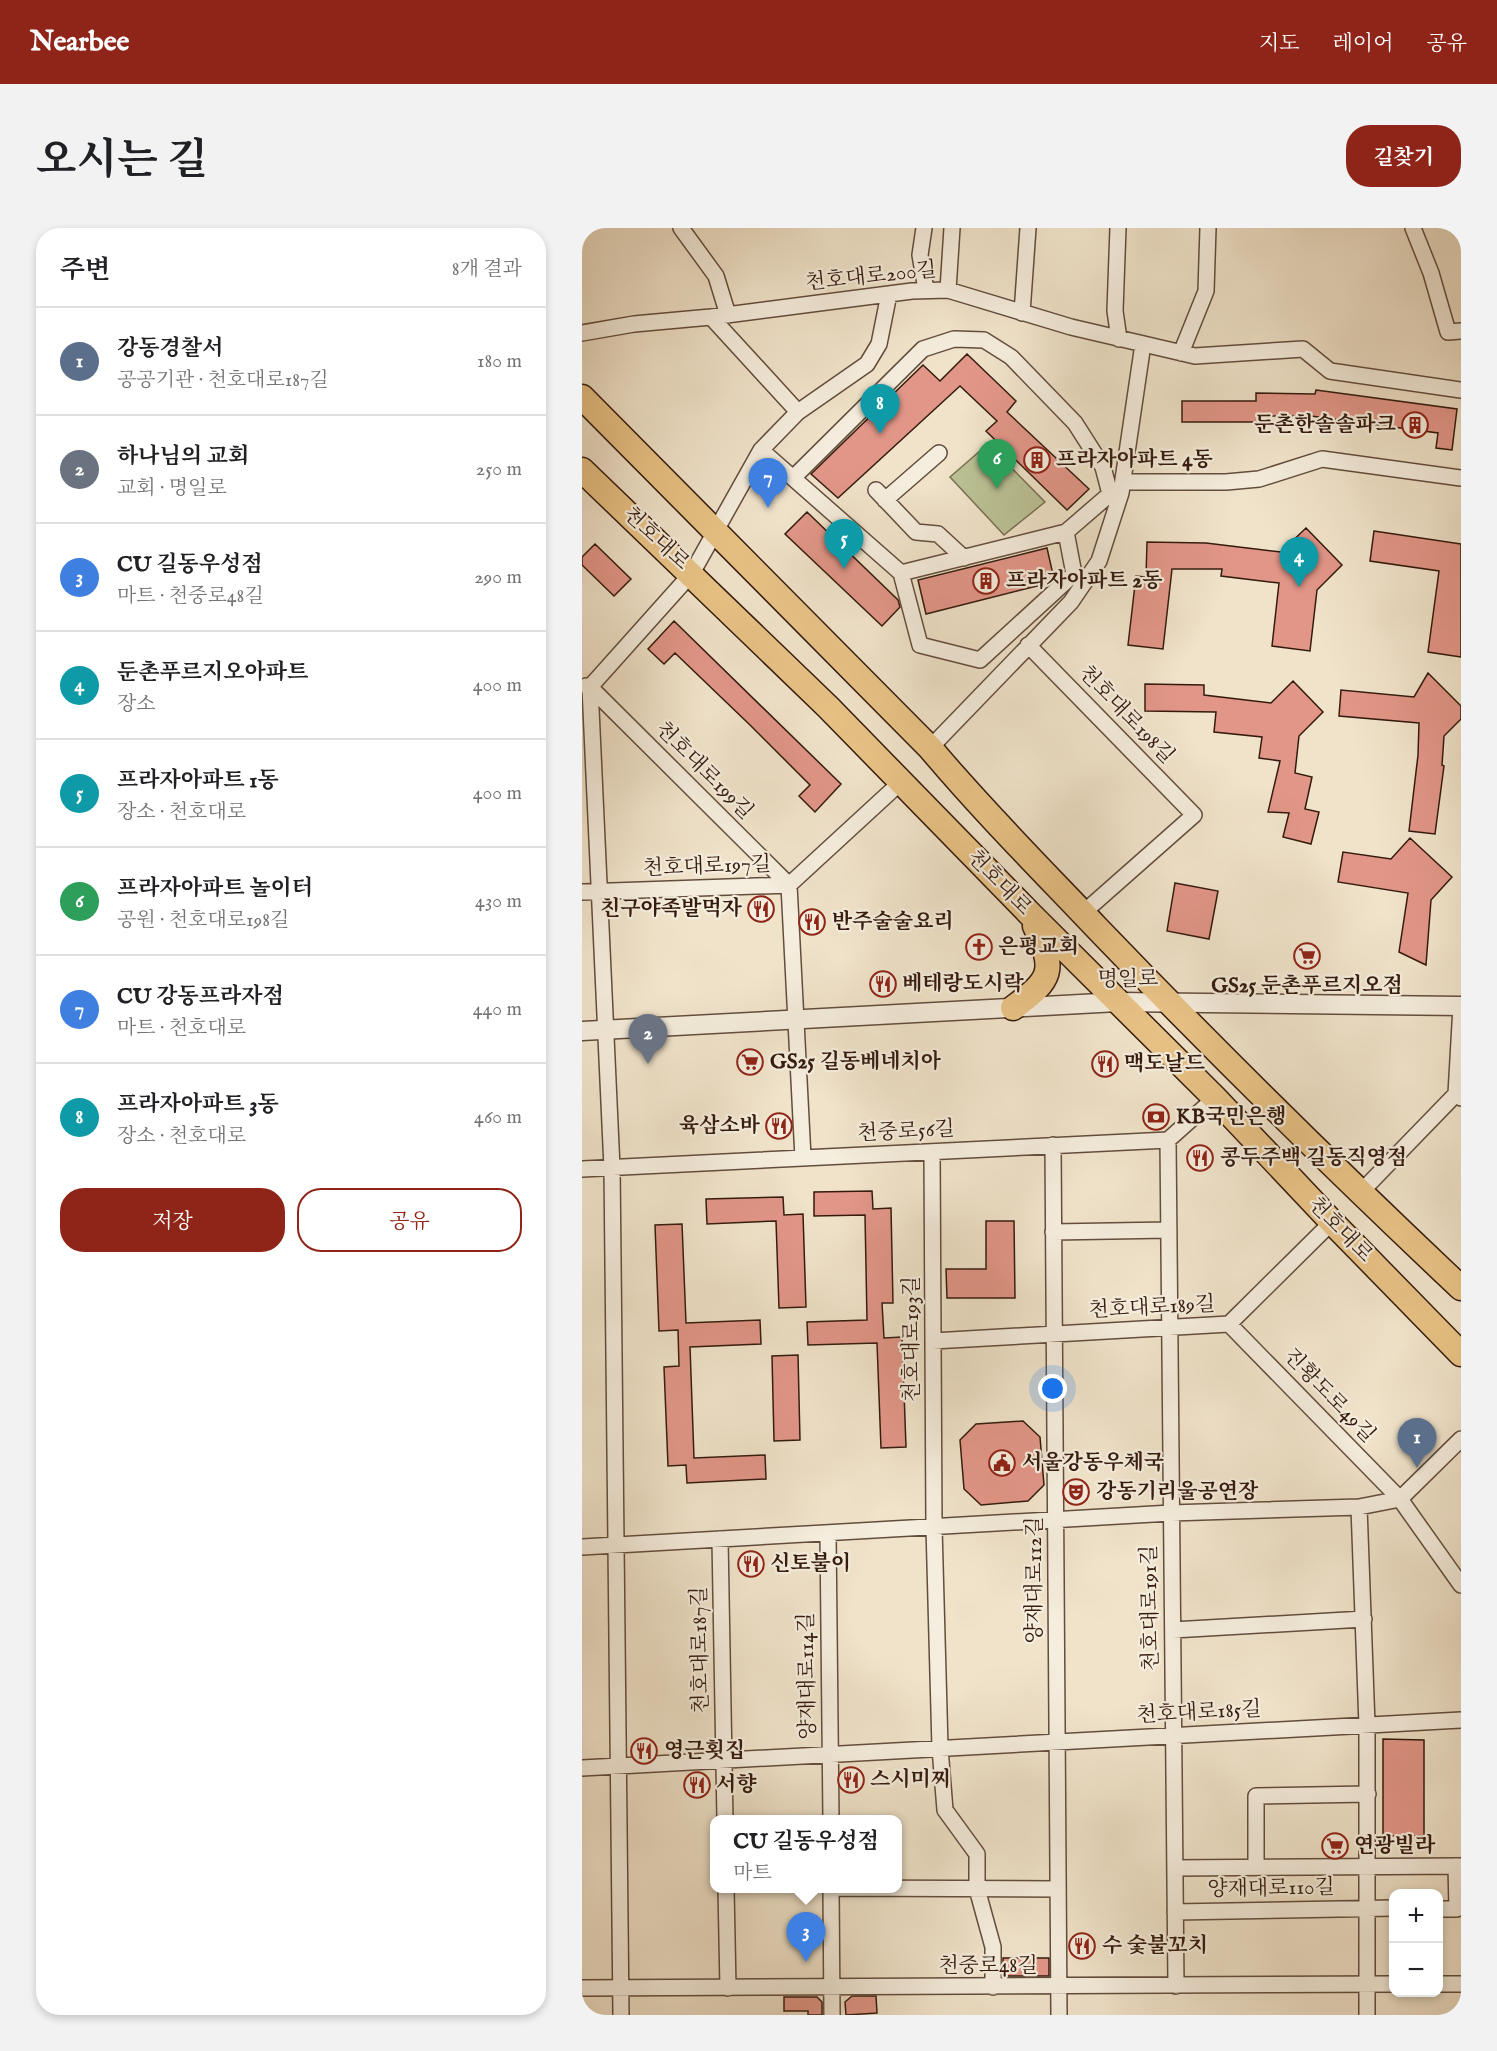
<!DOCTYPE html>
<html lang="ko">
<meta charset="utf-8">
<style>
body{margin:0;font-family:"IM FELL English","Noto Serif KR",serif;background:#f2f2f2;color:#202124}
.controls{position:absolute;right:18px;bottom:18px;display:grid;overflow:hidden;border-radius:12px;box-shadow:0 3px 9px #0003}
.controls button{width:54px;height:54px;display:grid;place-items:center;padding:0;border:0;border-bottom:2px solid #e0e0e0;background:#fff;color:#202124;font:30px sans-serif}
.you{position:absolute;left:471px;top:1161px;width:21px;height:21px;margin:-15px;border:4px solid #fff;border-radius:50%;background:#1a73e8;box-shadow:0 0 0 9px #1a73e833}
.badge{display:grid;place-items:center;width:39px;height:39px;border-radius:50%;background:#8f2418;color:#fff;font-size:20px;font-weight:700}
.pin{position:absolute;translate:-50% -50px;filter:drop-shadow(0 2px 3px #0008)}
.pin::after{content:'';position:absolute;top:32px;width:21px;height:18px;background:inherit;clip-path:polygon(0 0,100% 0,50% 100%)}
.popup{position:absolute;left:128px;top:1587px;width:192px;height:78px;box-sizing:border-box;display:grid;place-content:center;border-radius:12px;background:#fff;filter:drop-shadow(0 2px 4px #0005);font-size:20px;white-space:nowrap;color:#757577}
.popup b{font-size:22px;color:#202124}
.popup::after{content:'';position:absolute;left:50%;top:100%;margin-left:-12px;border:12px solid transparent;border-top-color:#fff}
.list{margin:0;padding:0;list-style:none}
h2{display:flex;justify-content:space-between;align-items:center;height:78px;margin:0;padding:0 24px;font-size:26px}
h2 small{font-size:20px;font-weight:400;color:#757577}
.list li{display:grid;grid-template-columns:39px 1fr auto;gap:18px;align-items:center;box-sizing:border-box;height:108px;padding:0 24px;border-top:2px solid #e0e0e0}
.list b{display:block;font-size:22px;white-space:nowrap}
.list p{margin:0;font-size:20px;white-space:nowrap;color:#757577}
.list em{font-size:20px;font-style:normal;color:#757577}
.actions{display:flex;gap:12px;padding:18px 24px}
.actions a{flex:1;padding:14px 0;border:2px solid #8f2418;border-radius:24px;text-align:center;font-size:21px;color:#8f2418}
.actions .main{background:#8f2418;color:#fff}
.map{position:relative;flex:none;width:879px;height:1787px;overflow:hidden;border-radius:24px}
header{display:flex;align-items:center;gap:36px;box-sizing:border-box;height:84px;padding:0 30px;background:#8f2418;color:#fff}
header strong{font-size:28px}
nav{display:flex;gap:33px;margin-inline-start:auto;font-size:21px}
.intro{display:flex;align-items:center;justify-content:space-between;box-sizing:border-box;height:144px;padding:0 36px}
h1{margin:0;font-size:42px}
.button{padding:15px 27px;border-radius:24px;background:#8f2418;color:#fff;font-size:21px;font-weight:700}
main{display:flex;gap:36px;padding:0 36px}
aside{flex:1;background:#fff;border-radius:24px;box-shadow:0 3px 9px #0003}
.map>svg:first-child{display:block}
.green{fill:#bbc396;stroke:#786f52;stroke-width:1.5}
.building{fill:#e29688;stroke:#341b0e;stroke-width:1.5}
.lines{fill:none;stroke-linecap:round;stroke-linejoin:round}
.minor-casing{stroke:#634d3d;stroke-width:18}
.tertiary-casing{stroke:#634d3d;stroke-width:21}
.primary-casing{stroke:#341b0e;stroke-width:27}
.minor{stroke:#f5eddd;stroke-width:15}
.tertiary{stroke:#f5eddd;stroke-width:18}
.primary{stroke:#e8c285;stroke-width:24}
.labels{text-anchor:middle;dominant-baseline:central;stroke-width:4.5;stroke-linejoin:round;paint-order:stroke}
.street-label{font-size:21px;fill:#341b0e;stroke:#f5eddd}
.poi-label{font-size:21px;font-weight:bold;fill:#341b0e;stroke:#f5eddd;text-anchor:start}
</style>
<header>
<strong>Nearbee</strong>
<nav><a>지도</a><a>레이어</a><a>공유</a></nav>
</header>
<div class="intro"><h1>오시는 길</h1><a class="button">길찾기</a></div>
<main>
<aside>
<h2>주변<small>8개 결과</small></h2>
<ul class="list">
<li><span class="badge" style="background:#5c6f8a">1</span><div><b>강동경찰서</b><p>공공기관 · 천호대로187길</p></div><em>180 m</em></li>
<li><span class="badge" style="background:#6b7280">2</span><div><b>하나님의 교회</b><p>교회 · 명일로</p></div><em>250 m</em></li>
<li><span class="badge" style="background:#3f7fe0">3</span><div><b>CU 길동우성점</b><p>마트 · 천중로48길</p></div><em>290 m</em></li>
<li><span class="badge" style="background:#0f9aa8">4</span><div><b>둔촌푸르지오아파트</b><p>장소</p></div><em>400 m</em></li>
<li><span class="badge" style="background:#0f9aa8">5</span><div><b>프라자아파트 1동</b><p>장소 · 천호대로</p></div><em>400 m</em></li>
<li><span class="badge" style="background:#2e9e5b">6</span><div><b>프라자아파트 놀이터</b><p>공원 · 천호대로198길</p></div><em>430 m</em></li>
<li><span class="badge" style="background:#3f7fe0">7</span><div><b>CU 강동프라자점</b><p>마트 · 천호대로</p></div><em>440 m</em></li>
<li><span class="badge" style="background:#0f9aa8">8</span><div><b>프라자아파트 3동</b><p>장소 · 천호대로</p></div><em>460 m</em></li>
</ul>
<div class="actions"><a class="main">저장</a><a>공유</a></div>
</aside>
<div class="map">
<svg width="879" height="1787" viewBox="0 0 879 1787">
<rect width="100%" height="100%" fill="#f0e3ca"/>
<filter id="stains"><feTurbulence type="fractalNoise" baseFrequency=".00333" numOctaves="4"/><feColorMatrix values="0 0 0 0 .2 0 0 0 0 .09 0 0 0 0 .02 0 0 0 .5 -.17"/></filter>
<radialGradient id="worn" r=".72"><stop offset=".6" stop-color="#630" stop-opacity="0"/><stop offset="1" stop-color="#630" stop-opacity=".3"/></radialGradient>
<path class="green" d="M406,216L463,274L422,307L368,249Z"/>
<path class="building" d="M385,126L434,173L425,184L507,261L485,282L404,203L415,193L378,158L256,270L229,246L341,137L358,153Z
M734,162L875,181L870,222L854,220L856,205L729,188H678L677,194H600V173H674V165L733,166Z
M225,284L316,372L318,379L300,398L203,306Z
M724,300L760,337L735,362L728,423L690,418L697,355L639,348L640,341H590L581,421L546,417L554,348L564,349L565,314L624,315L699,324Z
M792,303L879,316V429L846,424L857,343L788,333Z
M13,316L49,351L32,368L0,337V329Z
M465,320L472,351L467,355L344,386L336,352Z
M92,393L259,556L233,584L217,568L228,557L168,497L93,425L82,436L66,421Z
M846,445L879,478V491L862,508L860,537L862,538L853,606L827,603L836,527L837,495L757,488L759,462L832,469Z
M711,453L741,484L717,508L713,545L730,549L723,581L737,584L729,616L701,609L707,585L686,584L698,533L677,530L680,509L632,504L634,484L563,483V456L622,457V467L689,475Z
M828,610L870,649L849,672L844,737L817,724L826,665L756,654L761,624L809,631Z
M593,655L636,663L627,711L585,703Z
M290,963L291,981L309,980L311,1075H300L302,1110L320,1109L324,1219L299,1220L295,1115L226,1117L225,1094L285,1092L283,987L232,988V964Z
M201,969L202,987L221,986L224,1079L197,1080L194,993L125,996L124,971Z
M404,993H432L433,1070H365L364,1041H404Z
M100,996L104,1095L178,1092L179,1116L108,1119L112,1230L183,1227L184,1251L105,1255L104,1237L86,1238L82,1139L97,1138L96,1102L77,1103L73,997Z
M216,1127L218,1212L192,1213L190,1128Z
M441,1193L458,1209L462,1257L446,1273L399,1277L382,1261L378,1212L394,1196Z
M801,1511L842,1512V1608H801Z
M421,1730H467V1748H421Z
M270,1768H294L295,1785L264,1787L263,1774Z
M202,1769H235L240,1774V1787H226V1783H202Z"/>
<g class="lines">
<g class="minor-casing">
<path id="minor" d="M99,0L134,48L146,87
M342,0L338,27L344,62
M536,0L533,83L537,111
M831,0L849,45L866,104L879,103
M366,62L370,0
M440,85L446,0
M129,89L216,184
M0,105L52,96L129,89L330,63L366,62L489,99L613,128L721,121L748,143L879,162
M599,125L624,63L626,0
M179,222L319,345L338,417L398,432L492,346L484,304
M211,250L341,121L372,111L402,112L429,129L493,195L521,239L528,266L484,304L319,345
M541,254H644L677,251L740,231L879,250
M294,262L334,304L356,306L382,330
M303,272L357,225
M446,417L612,587L501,685
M4,458L8,459L207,657
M348,520L489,374L517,333L539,265L561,116
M207,657L221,930
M0,664L207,657L319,554
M879,778L874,866L879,870
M586,912L594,1758
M471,917L477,1787
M350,924L352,1299L358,1520L363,1582L395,1626V1661L411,1719V1759
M0,941L586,912L633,870
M778,965L874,866
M471,1004L587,1002
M647,1096L818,1271L879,1357
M351,1113L647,1096L750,994
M777,1279L785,1497V1787
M246,1305L249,1592
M138,1311L143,1592
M0,1319L589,1285L777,1279L818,1271L879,1211
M591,1402L782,1391
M0,1540L879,1492
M674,1639V1568L786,1566
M593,1640L879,1638
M144,1660L146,1760
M856,1681H875L874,1638
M593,1684L812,1680
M856,1756H879
M0,1760L812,1756
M39,1787L30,940L8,459L110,345L179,222L216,184L285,136L297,116L307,66
M250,1787L249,1660L476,1661"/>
</g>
<g class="tertiary-casing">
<path id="tertiary" d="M0,803L536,774L879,778"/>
</g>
<g class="primary-casing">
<path id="primary" d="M0,169L348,520C401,583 458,640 514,699C633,823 755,943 879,1060
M0,242L246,479L449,687L633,870L750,994L879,1126
M431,780C470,751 474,743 453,698"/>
</g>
<use href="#minor" class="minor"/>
<use href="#tertiary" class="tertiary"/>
<use href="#primary" class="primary"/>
</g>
<defs>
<g id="building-ring" transform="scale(1.35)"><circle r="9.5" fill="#f5eddd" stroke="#8f2418" stroke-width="1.5"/><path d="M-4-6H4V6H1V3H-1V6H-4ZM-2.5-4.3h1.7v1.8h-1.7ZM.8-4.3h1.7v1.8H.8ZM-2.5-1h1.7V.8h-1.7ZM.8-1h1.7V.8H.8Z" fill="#8f2418"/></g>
<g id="restaurant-ring" transform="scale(1.35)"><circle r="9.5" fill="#f5eddd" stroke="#8f2418" stroke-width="1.5"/><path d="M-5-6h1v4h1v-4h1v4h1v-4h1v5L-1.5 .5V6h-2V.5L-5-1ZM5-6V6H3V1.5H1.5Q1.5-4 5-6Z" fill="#8f2418"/></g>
<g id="church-ring" transform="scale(1.35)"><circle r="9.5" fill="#f5eddd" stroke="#8f2418" stroke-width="1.5"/><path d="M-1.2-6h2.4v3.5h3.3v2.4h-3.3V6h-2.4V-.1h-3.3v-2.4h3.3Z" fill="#8f2418"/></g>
<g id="supermarket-ring" transform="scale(1.35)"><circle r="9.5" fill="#f5eddd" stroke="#8f2418" stroke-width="1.5"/><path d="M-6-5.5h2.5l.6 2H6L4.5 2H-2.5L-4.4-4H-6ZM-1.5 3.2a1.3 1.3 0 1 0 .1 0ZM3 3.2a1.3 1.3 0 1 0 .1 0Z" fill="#8f2418"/></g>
<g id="bank-ring" transform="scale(1.35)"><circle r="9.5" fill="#f5eddd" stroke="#8f2418" stroke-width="1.5"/><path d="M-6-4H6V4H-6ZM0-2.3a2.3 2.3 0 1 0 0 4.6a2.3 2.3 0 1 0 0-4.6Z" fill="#8f2418"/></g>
<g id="civic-ring" transform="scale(1.35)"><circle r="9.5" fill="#f5eddd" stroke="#8f2418" stroke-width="1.5"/><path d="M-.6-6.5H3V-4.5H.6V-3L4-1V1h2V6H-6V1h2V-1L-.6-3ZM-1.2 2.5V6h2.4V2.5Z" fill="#8f2418"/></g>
<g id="theatre-ring" transform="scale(1.35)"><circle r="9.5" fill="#f5eddd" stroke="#8f2418" stroke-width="1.5"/><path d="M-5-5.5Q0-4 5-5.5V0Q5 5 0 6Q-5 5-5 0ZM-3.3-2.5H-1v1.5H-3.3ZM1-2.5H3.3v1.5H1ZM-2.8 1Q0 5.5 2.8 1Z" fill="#8f2418"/></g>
</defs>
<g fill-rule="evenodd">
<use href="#building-ring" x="833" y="197"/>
<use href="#building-ring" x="455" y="232"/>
<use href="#building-ring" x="404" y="353"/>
<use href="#restaurant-ring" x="179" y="681"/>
<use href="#restaurant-ring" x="230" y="694"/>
<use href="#church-ring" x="397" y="719"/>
<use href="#supermarket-ring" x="725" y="728"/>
<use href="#restaurant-ring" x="301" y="756"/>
<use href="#supermarket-ring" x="168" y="834"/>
<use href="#restaurant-ring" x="523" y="836"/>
<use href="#bank-ring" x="574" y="889"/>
<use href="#restaurant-ring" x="197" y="898"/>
<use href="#restaurant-ring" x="618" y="930"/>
<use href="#civic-ring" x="420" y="1235"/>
<use href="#theatre-ring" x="494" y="1264"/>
<use href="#restaurant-ring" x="169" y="1336"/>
<use href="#restaurant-ring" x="62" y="1523"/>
<use href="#restaurant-ring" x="269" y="1552"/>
<use href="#restaurant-ring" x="115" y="1557"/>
<use href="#supermarket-ring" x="753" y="1618"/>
<use href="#restaurant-ring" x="500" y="1718"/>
</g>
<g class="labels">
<g class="street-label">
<text transform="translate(289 49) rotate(-6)">천호대로200길</text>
<text transform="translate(74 311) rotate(43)">천호대로</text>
<text transform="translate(544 487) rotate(46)">천호대로198길</text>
<text transform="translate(122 543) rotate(45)">천호대로199길</text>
<text transform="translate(125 639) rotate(-2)">천호대로197길</text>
<text transform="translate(417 655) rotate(46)">천호대로</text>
<text transform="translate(546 752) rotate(-1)">명일로</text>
<text transform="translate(324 904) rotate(-3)">천중로56길</text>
<text transform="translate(758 1002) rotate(46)">천호대로</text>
<text transform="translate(570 1080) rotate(-3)">천호대로189길</text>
<text transform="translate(330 1111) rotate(-90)">천호대로193길</text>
<text transform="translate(747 1168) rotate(46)">진황도로49길</text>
<text transform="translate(453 1352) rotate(-90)">양재대로112길</text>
<text transform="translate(569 1380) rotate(-91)">천호대로191길</text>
<text transform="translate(119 1422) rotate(-91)">천호대로187길</text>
<text transform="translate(226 1448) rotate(-91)">양재대로114길</text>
<text transform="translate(617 1485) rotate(-3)">천호대로185길</text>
<text transform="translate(689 1661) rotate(-1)">양재대로110길</text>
<text x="406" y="1738">천중로48길</text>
</g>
<g class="poi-label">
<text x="814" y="197" text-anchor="end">둔촌한솔솔파크</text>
<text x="474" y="232">프라자아파트 4동</text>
<text x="424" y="353">프라자아파트 2동</text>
<text x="160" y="681" text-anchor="end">친구야족발먹자</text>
<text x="250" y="694">반주술술요리</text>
<text x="416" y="719">은평교회</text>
<text x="320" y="756">베테랑도시락</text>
<text x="725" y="758" text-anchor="middle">GS25 둔촌푸르지오점</text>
<text x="188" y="834">GS25 길동베네치아</text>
<text x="542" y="836">맥도날드</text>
<text x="594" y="889">KB국민은행</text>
<text x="178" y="898" text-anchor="end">육삼소바</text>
<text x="638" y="930">콩두주백 길동직영점</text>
<text x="440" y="1235">서울강동우체국</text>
<text x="514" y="1264">강동기리울공연장</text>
<text x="188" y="1336">신토불이</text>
<text x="82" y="1523">영근횟집</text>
<text x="288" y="1552">스시미찌</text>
<text x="134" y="1557">서향</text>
<text x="772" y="1618">연광빌라</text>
<text x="520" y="1718">수 숯불꼬치</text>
</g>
</g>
<rect width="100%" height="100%" filter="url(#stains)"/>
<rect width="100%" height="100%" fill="url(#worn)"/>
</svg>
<div class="controls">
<button>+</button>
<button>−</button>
</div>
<div class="you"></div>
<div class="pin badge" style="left:835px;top:1240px;background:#5c6f8a">1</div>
<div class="pin badge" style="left:66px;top:836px;background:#6b7280">2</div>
<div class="pin badge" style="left:224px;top:1734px;background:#3f7fe0">3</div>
<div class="popup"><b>CU 길동우성점</b>마트</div>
<div class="pin badge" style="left:717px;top:359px;background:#0f9aa8">4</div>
<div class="pin badge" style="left:262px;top:341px;background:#0f9aa8">5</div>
<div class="pin badge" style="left:415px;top:261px;background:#2e9e5b">6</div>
<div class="pin badge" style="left:186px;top:280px;background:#3f7fe0">7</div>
<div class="pin badge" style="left:298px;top:206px;background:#0f9aa8">8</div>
</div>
</main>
